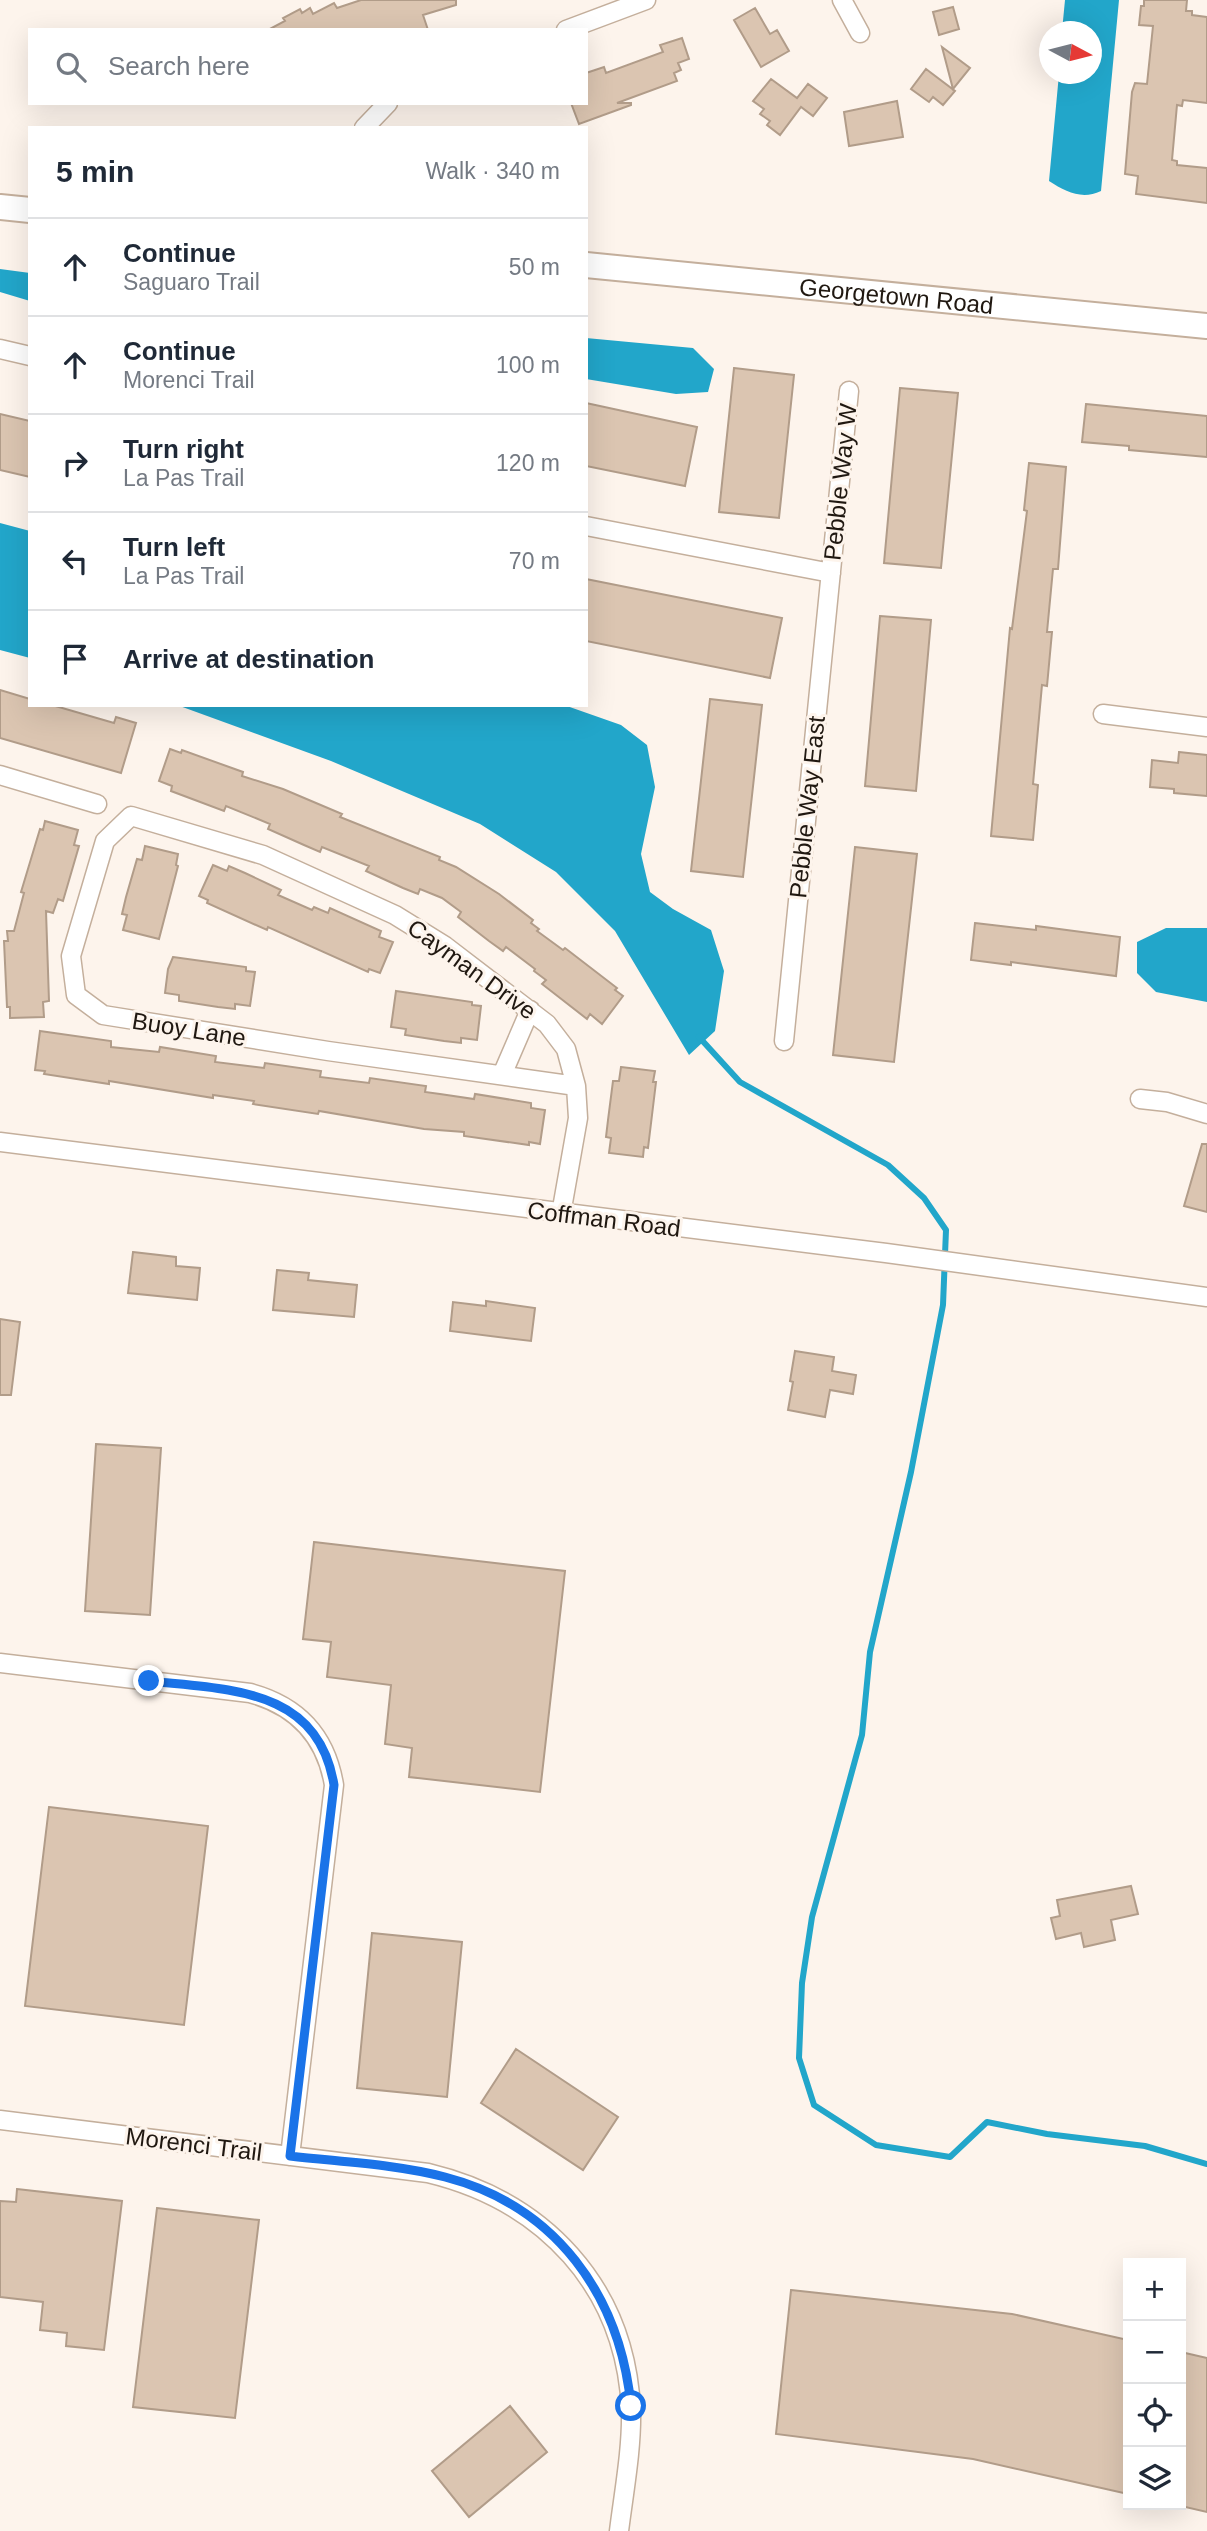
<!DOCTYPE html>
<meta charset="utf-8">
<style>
body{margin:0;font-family:Arial,sans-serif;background:#f2f2f3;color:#1f2937}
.controls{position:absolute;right:21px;bottom:21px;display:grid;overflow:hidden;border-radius:0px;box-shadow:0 7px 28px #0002}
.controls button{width:63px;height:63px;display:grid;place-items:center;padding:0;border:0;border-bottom:2px solid #e0e1e3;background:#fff;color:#1f2937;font:35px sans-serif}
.compass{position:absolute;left:1039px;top:21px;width:63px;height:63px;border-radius:50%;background:#fff;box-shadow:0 7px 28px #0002;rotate:97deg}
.stop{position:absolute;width:21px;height:21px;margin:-16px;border:5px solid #1a73e8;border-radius:50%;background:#fff}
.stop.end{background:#1a73e8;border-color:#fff;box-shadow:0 2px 7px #0008}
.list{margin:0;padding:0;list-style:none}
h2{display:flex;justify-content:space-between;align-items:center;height:91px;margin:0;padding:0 28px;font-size:30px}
h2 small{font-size:23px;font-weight:400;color:#747a83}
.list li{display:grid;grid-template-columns:46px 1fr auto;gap:21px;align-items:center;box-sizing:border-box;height:98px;padding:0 28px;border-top:2px solid #e0e1e3}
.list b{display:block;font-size:26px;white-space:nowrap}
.list p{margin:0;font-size:23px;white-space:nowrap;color:#747a83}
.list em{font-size:23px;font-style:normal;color:#747a83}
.icon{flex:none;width:38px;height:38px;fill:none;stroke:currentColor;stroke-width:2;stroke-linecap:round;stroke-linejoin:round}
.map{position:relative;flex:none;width:1207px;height:2531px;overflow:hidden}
.search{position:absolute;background:#fff;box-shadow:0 7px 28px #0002;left:28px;top:28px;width:560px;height:77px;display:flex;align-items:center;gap:18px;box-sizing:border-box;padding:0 24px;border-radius:0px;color:#747a83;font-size:26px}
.panel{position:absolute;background:#fff;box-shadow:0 7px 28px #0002;left:28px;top:126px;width:560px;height:581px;border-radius:0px}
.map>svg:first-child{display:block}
.water{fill:#22a6ca}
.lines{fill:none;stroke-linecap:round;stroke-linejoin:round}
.stream{stroke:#22a6ca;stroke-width:6}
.building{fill:#dbc5b1;stroke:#b19c89;stroke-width:2}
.street-casing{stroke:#c4af9c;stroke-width:21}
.secondary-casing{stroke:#c4af9c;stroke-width:28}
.street{stroke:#fff;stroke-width:18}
.secondary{stroke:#fff;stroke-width:24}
.route{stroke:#1a73e8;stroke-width:9}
.labels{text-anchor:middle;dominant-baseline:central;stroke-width:6;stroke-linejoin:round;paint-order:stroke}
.street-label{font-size:24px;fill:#201811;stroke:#fdf4ec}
</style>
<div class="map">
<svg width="1207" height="2531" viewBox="0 0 1207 2531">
<rect width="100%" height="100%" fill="#fdf4ec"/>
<path class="water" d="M1065,0H1119L1101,191C1082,200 1066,192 1049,181L1059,74H1092V32L1062,31Z
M0,269L30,273V301L0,292Z
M586,338L693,348L714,369L708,392L676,394L586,379Z
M0,523L30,531V658L0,650Z
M177,705H564L621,725L647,745L655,787L641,854L650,892L673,909L711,930L724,971L715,1031L689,1055L615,931L556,872L480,824L331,761Z
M1166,928H1207V1002L1156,992L1137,973V942Z"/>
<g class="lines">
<path class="stream" d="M699,1037L740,1082L888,1165L924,1198L946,1230L943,1305L911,1472L870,1652L862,1735L812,1917L802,1983L799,2058L814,2105L876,2145L950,2157L987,2122L1047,2134L1145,2146L1207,2164"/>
</g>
<path class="building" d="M361,0H456V5L423,15L428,30H268L285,21L283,18L300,9L302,13L310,8L313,14L334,3L337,8Z
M1144,0H1187L1186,11H1192V15L1207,17V103L1183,100L1182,106L1177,105L1172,160L1177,161V165L1207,168V203L1136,194L1138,176L1125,174L1132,92L1135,83L1147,84L1153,26L1139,25L1141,6H1144Z
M953,7L959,29L939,35L933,12Z
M755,8L770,34L777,30L789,51L761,67L734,20Z
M682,38L689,59L678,63L681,70L674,73L677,81L617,103H631V105L579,124L571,103H586V73L604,67L606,73L663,52L660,45Z
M942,47L970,68L953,89Z
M926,69L955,91L943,105L933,97L929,102L911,89Z
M771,79L797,98L808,84L827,98L813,116L801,107L780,135L767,125L770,121L760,114L764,109L753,101Z
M897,101L903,137L849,146L844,112Z
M734,368L794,375L779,518L719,512Z
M900,388L958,393L941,568L884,563Z
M586,403L697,427L685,486L586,466Z
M1086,404L1207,416V457L1129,450V446L1082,442Z
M0,414L30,421V477L0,470Z
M1029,463L1066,467L1058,569H1053L1047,632H1052L1047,686L1042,685L1033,784L1038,785L1033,840L991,836L1010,628L1012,629L1027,511L1024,510Z
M586,579L782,618L770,678L586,641Z
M880,616L931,620L916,791L865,786Z
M0,690L30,699V705H52L114,723L116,717L136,723L121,773L0,738Z
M710,699L762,705L743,877L691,871Z
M170,749L181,753L182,750L243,772L242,776L283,789L342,814L340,817L440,857L439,860L456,867L499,894L533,920L531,923L539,929L537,931L563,950L565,948L617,988L615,990L623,996L602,1024L590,1014L587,1019L542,984L546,980L534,971L535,969L506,947L503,951L489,941L458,917L461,912L442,898L420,889L418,894L403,888L366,871L369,866L322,847L320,852L304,845L268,829L270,824L226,806L224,811L171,791L172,786L159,781Z
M1179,752L1207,755V796L1174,793V789L1150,787L1152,760L1178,763Z
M45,821L78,830L74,845L79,846L63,901L58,899L53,913L46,911L49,1001L43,1002L44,1017L10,1018V1007H7L4,941H8L7,931H14L24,893L21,892L40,829L43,830Z
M145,846L178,854L176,865L178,866L159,939L123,930L127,915L122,914L126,897L137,859L142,860Z
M855,847L917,854L894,1062L833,1055Z
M213,865L227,871L229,866L245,873L281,890L278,895L312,910L314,907L328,913L330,908L381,931L379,937L393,942L380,973L369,969L368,972L268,927L267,930L207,903L208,900L199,896Z
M975,923L1036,930V926L1120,937L1116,976L1011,962V965L971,960Z
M173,957L246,967V971L255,972L250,1006L235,1004V1009L218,1007L179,1001V995L165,993L168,969Z
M396,991L472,1002V1005L481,1006L477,1040L461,1038V1043L444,1041L405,1035L406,1029L391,1027Z
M40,1031L111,1041V1047L159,1052L160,1047L216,1056L215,1062L264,1068L265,1063L321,1071L320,1077L369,1083L370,1078L426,1086L425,1092L440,1094L474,1099L475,1094L531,1103V1108L545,1110L540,1144L529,1142V1145L464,1136V1132L424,1129L319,1111L318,1114L253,1104L254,1101L213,1095V1098L109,1081V1084L44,1074L45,1071L35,1070Z
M621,1067L655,1071L653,1082H656L648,1148L644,1147L643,1157L609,1153L611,1138L606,1137L608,1120L613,1081H619Z
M1202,1144H1207V1212L1184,1206Z
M133,1252L176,1257V1266L200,1268L197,1300L128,1293Z
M277,1270L309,1273L308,1280L357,1285L354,1317L273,1310Z
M486,1301L535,1308L531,1341L450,1331L453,1302L486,1306Z
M0,1319L20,1322L11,1395H0Z
M795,1351L834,1357L832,1371L856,1375L853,1394L830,1390L825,1417L788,1410L793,1382L790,1381Z
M96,1444L161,1448L150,1615L85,1611Z
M314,1542L565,1571L540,1792L409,1777L412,1748L385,1744L391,1685L327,1677L331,1642L303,1639Z
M49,1807L208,1826L184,2025L25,2006Z
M1131,1886L1138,1914L1111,1920L1115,1940L1084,1947L1081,1933L1056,1939L1051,1918L1060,1916L1057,1900Z
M372,1933L462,1942L447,2097L357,2088Z
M516,2049L618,2117L583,2170L481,2103Z
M17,2189L122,2201L104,2350L66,2346L67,2333L40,2330L43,2302L0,2297V2201L16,2202Z
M157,2208L259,2220L235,2418L133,2407Z
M791,2290L1012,2314L1128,2340V2494L973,2459L776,2434Z
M1181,2352L1207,2358V2512L1181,2506Z
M510,2406L547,2452L469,2517L432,2471Z"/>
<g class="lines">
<g class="street-casing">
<path id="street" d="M842,0L860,33
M566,30L646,0
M364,128L388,103
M0,349L30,356
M586,526L831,573
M1103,714L1207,727
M0,775L97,804
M784,1041L849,391
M502,1075L530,1010
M1140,1099L1167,1102L1207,1114
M0,1142L886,1253L1207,1297
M561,1214L578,1118L576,1086L566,1049L547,1024L445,946L395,915L263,855L131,816L105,841L71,956L76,995L103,1015L328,1051L576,1086
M0,1663L250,1693C298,1706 326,1737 334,1785L290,2156
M0,2120L428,2173C544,2201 625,2286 631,2409C632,2449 624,2491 619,2531"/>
</g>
<g class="secondary-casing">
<g id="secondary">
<path d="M0,207L30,210"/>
<path id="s1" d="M586,265L1207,326"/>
</g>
</g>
<use href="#street" class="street"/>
<use href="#secondary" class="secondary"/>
</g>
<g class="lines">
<path class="route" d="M149,1681C229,1690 318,1687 334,1785L290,2156C341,2162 395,2164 445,2177C556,2206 620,2295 631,2406"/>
</g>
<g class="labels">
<g class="street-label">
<text stroke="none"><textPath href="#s1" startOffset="312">Georgetown Road</textPath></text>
<text transform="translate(840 482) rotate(-84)">Pebble Way W</text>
<text transform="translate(807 807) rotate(-84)">Pebble Way East</text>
<text transform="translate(472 969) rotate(36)">Cayman Drive</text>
<text transform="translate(189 1029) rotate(9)">Buoy Lane</text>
<text transform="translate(604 1219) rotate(7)">Coffman Road</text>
<text transform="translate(194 2144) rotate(7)">Morenci Trail</text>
</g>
</g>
</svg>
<div class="controls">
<button>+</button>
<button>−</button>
<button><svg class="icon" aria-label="locate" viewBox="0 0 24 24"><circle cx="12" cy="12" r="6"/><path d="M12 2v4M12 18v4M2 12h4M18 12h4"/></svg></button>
<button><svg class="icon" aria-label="layers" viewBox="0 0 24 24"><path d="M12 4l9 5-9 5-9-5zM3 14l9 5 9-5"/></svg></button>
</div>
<svg class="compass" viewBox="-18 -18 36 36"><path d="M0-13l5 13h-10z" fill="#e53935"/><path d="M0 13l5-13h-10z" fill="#747a83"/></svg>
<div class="stop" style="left:631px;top:2406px"></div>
<div class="stop end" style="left:149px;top:1681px"></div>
<div class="search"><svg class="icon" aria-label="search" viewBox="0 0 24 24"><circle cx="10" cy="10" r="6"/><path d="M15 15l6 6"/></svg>Search here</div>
<section class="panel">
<h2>5 min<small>Walk · 340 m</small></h2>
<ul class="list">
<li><svg class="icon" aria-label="ahead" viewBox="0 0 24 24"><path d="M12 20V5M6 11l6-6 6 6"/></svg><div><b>Continue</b><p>Saguaro Trail</p></div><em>50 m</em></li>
<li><svg class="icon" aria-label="ahead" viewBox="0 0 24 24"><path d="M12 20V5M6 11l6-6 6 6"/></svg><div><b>Continue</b><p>Morenci Trail</p></div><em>100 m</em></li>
<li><svg class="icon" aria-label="right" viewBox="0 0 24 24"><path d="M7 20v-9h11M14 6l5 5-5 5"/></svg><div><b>Turn right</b><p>La Pas Trail</p></div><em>120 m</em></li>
<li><svg class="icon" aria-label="left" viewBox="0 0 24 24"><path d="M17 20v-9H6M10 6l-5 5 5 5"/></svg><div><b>Turn left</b><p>La Pas Trail</p></div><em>70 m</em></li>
<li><svg class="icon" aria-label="arrive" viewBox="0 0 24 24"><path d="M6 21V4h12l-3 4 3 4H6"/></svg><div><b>Arrive at destination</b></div></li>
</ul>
</section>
</div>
